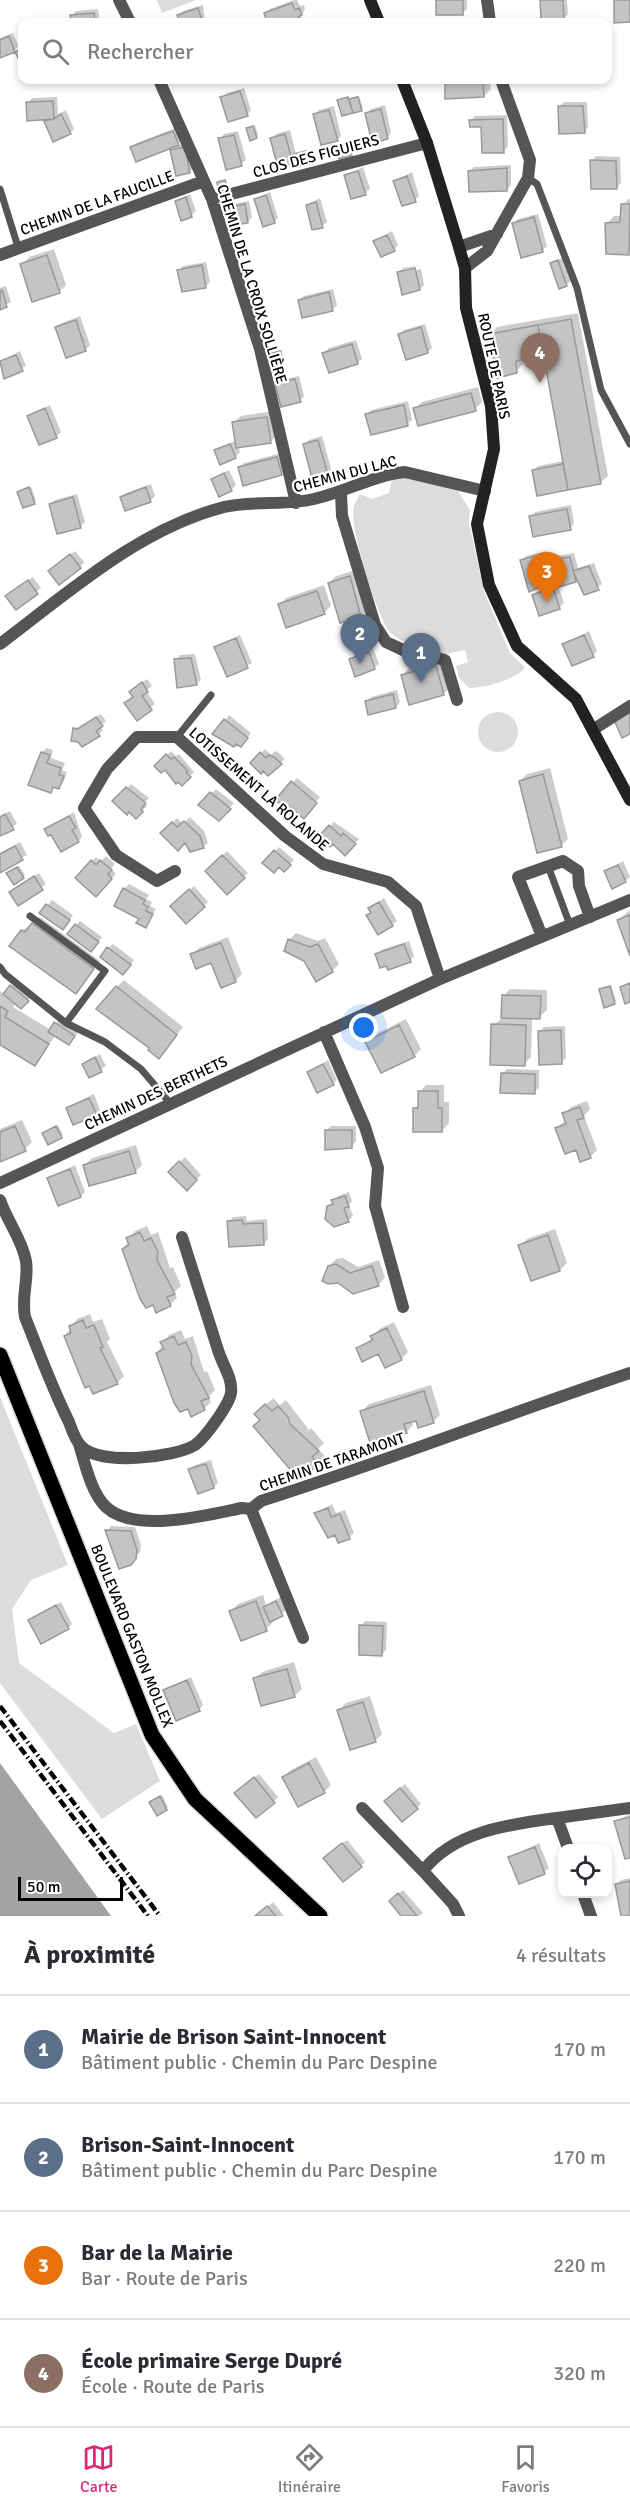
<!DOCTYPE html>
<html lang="fr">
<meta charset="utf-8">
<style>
body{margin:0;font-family:Signika,sans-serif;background:#f2f2f3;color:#2b2b33}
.controls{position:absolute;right:18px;bottom:18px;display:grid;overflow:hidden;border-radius:12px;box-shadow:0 3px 9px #0003}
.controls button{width:54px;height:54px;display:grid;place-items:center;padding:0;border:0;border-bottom:2px solid #e1e1e2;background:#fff;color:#2b2b33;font:30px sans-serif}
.scale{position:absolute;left:18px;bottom:15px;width:105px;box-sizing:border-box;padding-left:6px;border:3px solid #000;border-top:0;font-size:16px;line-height:21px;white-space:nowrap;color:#000;-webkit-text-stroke:4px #fff;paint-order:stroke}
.you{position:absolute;left:364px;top:1028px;width:21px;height:21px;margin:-15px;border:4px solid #fff;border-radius:50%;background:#1a73e8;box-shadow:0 0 0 9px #1a73e833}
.badge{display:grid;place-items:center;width:39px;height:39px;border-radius:50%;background:#db2777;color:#fff;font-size:20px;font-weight:700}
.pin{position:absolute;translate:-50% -50px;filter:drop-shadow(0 2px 3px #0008)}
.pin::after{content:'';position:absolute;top:32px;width:21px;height:18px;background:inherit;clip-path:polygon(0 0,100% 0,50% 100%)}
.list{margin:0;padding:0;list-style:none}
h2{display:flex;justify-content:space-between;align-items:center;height:78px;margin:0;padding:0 24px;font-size:26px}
h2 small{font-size:20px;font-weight:400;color:#7c7c81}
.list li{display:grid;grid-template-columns:39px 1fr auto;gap:18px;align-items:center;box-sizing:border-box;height:108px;padding:0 24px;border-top:2px solid #e1e1e2}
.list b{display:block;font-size:22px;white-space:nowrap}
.list p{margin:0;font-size:20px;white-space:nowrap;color:#7c7c81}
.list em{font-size:20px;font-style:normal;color:#7c7c81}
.icon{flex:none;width:33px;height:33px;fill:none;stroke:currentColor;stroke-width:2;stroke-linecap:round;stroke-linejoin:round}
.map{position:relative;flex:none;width:630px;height:1916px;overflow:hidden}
.search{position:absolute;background:#fff;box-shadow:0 3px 9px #0003;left:18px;right:18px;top:18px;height:66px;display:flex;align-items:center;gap:15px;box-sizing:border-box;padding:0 21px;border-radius:12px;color:#7c7c81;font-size:22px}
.sheet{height:510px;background:#fff}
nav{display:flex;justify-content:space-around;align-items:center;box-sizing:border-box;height:84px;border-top:2px solid #e1e1e2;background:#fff;font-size:16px;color:#7c7c81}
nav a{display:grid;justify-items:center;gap:3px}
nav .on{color:#db2777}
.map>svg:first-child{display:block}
.green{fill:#dcdcdc}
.water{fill:#a3a3a3}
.shadow{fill:#0003}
.building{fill:#c4c4c4;stroke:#999;stroke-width:1.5}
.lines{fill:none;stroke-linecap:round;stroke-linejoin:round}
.primary-casing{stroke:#dbdbdb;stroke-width:18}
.lane{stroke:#555;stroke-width:7}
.street{stroke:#555;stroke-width:12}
.secondary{stroke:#222;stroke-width:12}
.primary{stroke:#000;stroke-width:15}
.rail{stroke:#000;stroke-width:4.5;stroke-dasharray:9 3 1.5 3;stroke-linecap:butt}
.labels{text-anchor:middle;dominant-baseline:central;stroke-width:4.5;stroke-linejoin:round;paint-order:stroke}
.street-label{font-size:15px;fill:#000;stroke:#fff}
</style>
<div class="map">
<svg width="630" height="1916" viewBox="0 0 630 1916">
<rect width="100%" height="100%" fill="#fff"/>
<path class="green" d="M157,0H196L162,13Z
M406,477L458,491L470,510L469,523L484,591L510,653L525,667C517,680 484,688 469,688L459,678L456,666L468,662L465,650L441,655C426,645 404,646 391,633C378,621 351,530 353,511C353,506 357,500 360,494L372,499L389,493L392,479Z
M478 732a20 20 0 1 1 40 0a20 20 0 1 1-40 0Z
M0,1397L68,1565L31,1580L12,1609L19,1663L114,1733L136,1724L160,1781L102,1819L0,1683Z"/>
<path class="water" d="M0,1763L8,1774L111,1916H0Z"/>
<path class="shadow" d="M294,0H297L300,6L304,5L305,9L299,22H269L266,13L270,9Z
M437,0H467V9L463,13Z
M541,0H567L568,14L563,19Z
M203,5L205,22H181L179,16L183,11Z
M98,9L100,22H73L72,16L76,11Z
M13,33L19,47L0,57V38Z
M447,80H490L491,89L484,96L447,97Z
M244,88L251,110L247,115L222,98L227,93Z
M359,96L363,108L343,115L339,100Z
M57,97L58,114L66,110L74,129L70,133L45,122L49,118L28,103L32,98Z
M564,102H587L588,127L584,132L559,107Z
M385,105L391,133L387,138L367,113L371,109Z
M334,106L341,136L337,140L315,114L319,110Z
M507,115L508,147L503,151L483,125L471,120L475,116Z
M255,125L258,135L256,137L248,128Z
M178,127L182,139L178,144L132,148L137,143Z
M290,130L296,154L307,150L310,161L308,162L297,158L293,162L279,167L272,139L276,134Z
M238,131L246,160L241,164L220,139L224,134Z
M189,143L194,167L190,171L177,174L172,151L176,146Z
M596,156L620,157L621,183L616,188L592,161Z
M511,165V185L507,190L469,171L474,167Z
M363,167L370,189L365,193L345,176Z
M412,172L419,196L415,200L395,181Z
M270,192L278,218L274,222L256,199Z
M190,194L196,211L191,216L176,201Z
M320,198L327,222L322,226L307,205Z
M630,198V251L628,253L607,223L614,216H622V205Z
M249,201L252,217L248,222L229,208L233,204Z
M538,214L547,246L542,251L514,223L518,219Z
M392,231L398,245L394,250L375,241Z
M54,249L66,285L59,292L22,264L29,257Z
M563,257L571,281L566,285L552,264Z
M206,262L210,282L206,286L179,270L183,266Z
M420,265L402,270V273L421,269L424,285L420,289L398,273L403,268Z
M6,286L11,302L0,308V288Z
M333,289L337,305L332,310L300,300L304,296Z
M578,313L608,476L600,483L539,495L534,470L538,466L564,461L545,354L523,358V364L516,371L490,334L497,327Z
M80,316L90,345L86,349L67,356L57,327L62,323Z
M425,324L432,348L428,352L400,334L404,330Z
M356,340L362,359L357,363L324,353L329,348Z
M282,350L283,361L271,355L273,353Z
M20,351L26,366L4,377L0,362Z
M299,376L304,396L300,401L276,385L281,380Z
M478,387L482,402L475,409H415L422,402Z
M408,401L412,420L407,424L367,415L371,410Z
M50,405L61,432L56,437L29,416Z
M274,411L277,435L270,442L238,446L240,452L236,456L220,463L216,451L236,440L233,423L241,416Z
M322,436L332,472L328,477L304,444L309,440Z
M281,453L286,470L281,474L240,467L244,463Z
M229,470L236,485L231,490L212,479Z
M151,484L155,496L151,500L126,510L121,498L126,493Z
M31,487L36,500L34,502L19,492Z
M77,494L85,522L81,526L51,504L55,500Z
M571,505L574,524L570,528L531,516L535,512Z
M75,551L84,562L80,567H55Z
M547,551L550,573L543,583L522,560L526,556Z
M574,553L578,568L594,563L602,584L585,594L577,580L558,585L564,603L559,608L534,596L538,591L556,586L552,560L557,556Z
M356,570L368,609L361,616L329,583L336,576Z
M33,577L41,588L16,608L12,592Z
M324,585L331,606L324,613L279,605L286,598Z
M589,631L597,651L593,655L564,645Z
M240,635L252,663L227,675L216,647Z
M373,648L379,664L374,668L350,659Z
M195,654L201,680L196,684L176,660L180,655Z
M443,659L451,687L443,694L402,675L409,668Z
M147,679L152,686L146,691L155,704L137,719L135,688Z
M397,690L400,702L396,707L370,713L367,701L371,697Z
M101,714L106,721L100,726L103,730L99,734L74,729Z
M229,715L251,733L245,741L214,734Z
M47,748L53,750L51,758L65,763L62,770L67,772L63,783L50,791L42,752Z
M265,749L271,755L275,751L279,753L285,759L268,774L252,763Z
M171,751L176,756L179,754L194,772L182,784L165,768L156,766Z
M550,768L568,839L561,846L520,781L527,774Z
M297,778L320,797L308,812L277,800Z
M131,784L149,798L144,803L147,806L136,817L115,801Z
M216,789L234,803L219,819L201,805Z
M10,811L17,824L0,835V816Z
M74,812L82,837L78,841L46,830Z
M190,817L204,831L208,843L203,847L162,833L177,818L183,824Z
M334,822L359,839L345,854L333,842L320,837Z
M20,842L27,855L0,871V853Z
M279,847L294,860L284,870L279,866L264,863Z
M227,851L248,873L227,893L207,871Z
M106,856L115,864L111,869L116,874L96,895L77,878L96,857L101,861Z
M623,861L630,877L625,881L606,871Z
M19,866L25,875L23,877L10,872Z
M39,873L46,884L19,904L15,888Z
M129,884L149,895L146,899L152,902L150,906L156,909L145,926L124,889Z
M194,886L208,902L186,922L172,906Z
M384,898L397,921L392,925L370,908Z
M52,900L73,915L67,924L41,913Z
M630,910V953L618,920Z
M40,917L100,961L75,992L22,931Z
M80,921L102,937L96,945L76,925Z
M296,933L318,941L325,938L339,964L332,971L305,960L289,940Z
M228,937L242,974L235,981L212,961L192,955L199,948Z
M409,941L414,956L410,961L377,955L381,950Z
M113,944L134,960L128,969L108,948Z
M124,980L183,1027L159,1057L117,987Z
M15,982L32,996L26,1003L16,1002L13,1007L51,1030L60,1018L79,1031L69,1044L56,1035L34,1064L0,1043V991L4,994Z
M611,985L616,1001L614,1003L600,990Z
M510,989L547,990V1010L539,1017H532L531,1057L524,1064L493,1025L503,1018V996Z
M406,1019L421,1049L414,1056L367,1042L374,1035Z
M565,1026L566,1058L562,1062L540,1031L544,1027Z
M100,1054L106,1066L90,1076L83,1065Z
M328,1060L337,1080L333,1084L309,1072Z
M507,1069L539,1070V1088L534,1092L502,1074Z
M426,1085H444V1102H449V1123L442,1131L415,1108L419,1104V1092Z
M94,1094L100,1110L96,1114L67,1108Z
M587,1101L590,1109L584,1116L597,1150L590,1157L577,1149L557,1128L566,1120L564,1114L571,1107Z
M22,1120L32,1142L25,1149L0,1160V1129Z
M58,1125L63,1135L61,1136L46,1132Z
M331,1126H356V1142L351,1146L327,1130Z
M136,1145L142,1165L135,1172L85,1165L92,1158Z
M185,1157L201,1175L187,1189L170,1172Z
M75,1165L85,1192L81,1196L48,1178Z
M349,1192L352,1201L349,1205L353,1216L348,1221L329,1207L338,1196Z
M246,1216L247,1221L267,1219L268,1239L264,1244L229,1221L233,1217Z
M147,1226L151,1235L158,1232L170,1268L173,1267L181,1286L174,1292L177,1298L170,1305L123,1249L135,1231Z
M555,1229L567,1263L560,1270L532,1279L520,1246L527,1239Z
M343,1258L358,1267L379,1260L385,1278L378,1285L329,1266L336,1259Z
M90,1314L93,1322L102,1319L110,1339L107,1342L124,1376L117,1383L65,1336L77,1319Z
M394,1322L408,1352L401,1359L386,1366L379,1352L358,1349L373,1338L379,1329Z
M181,1330L185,1339L193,1336L204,1372L207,1371L215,1390L209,1396L211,1402L204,1409L188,1407L157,1353L169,1335Z
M431,1385L440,1415L433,1422L412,1421L413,1425L406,1432L398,1434L390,1442L362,1411L369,1404Z
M273,1398L280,1405L286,1400L309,1430L311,1428L324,1443L318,1449L325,1456L308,1472L256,1414Z
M211,1460L218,1483L214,1487L190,1470L195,1465Z
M332,1504L336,1513L345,1510L354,1533L349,1537L336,1533L316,1513Z
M111,1526L135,1527L141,1545L140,1552L130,1563L107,1531Z
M263,1595L266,1605L281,1597L287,1610L272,1619L273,1622L266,1629L231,1611L238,1604Z
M61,1602L72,1624L68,1628L30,1620Z
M365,1621L387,1622L386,1650L382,1654L361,1626Z
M294,1662L302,1689L294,1696L255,1679L262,1672Z
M191,1677L203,1705L199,1710L165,1691Z
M370,1696L382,1734L375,1741L339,1710L346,1703Z
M316,1757L331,1785L324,1792L284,1777L291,1770Z
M259,1774L278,1797L274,1801L241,1789Z
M405,1784L421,1804L417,1808L391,1796Z
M162,1795L168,1807L158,1814L153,1800Z
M630,1814V1856L616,1821Z
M347,1840L365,1862L361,1866L329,1854Z
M539,1843L549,1868L544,1872L510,1857Z
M630,1878V1916H623L617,1884L621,1880Z
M403,1890L423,1913L419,1916H403L395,1897Z
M273,1902L284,1916H256H257Z"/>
<path class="building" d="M436,0H463V15H436Z
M540,0H563L564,20H541Z
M614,0H630V22L614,23Z
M292,3L295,10L299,8L302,15L298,17L300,22H267L264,13Z
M198,8L202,20L199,22H180L177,15Z
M94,13L95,22H71L70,15Z
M9,36L15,52L0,58V40Z
M22,48V66L15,52Z
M445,80H483L484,97L445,99Z
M556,80H580V83L556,82Z
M240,91L248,116L228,122L220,97Z
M348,97L353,113L342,116L337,100Z
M358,97L362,111L353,113L349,99Z
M53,101L54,119L27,121L26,102Z
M558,106H583L585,133L559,134Z
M381,109L388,139L372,143L365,113Z
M329,110L338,141L321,145L313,114Z
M61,114L71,134L53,142L44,121L54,119Z
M503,119L504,153H482L481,127H470L469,120Z
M253,126L257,138L250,141L246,128Z
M173,131L179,145L136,162L130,147Z
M285,134L293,164L278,168L270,138Z
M234,135L242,166L226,170L218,138Z
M185,147L190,173L176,176L170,150Z
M351,149L352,156L339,159L337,152Z
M305,151L309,164L298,167L294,154Z
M590,160L616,161L617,189H591Z
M507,168V191L469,192L468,171Z
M358,171L366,195L351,199L344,175Z
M407,176L416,202L402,206L393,181Z
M225,180L227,186L218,189L217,182Z
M266,195L275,223L263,227L254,199Z
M186,197L192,217L181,221L175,201Z
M316,202L323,228L312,230L306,205Z
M245,204L248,223L231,226L227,208Z
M621,204H630L629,255L606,254L605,223L620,222Z
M534,217L543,252L521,258L512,223Z
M387,235L395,251L381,257L373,241Z
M47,255L60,293L32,302L20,264Z
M558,260L567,286L559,289L550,263Z
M202,265L206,288L182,292L177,270Z
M415,268L420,290L402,295L397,272Z
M2,290L7,307L0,310V291Z
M329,292L333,311L302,318L298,300Z
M571,319L601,484L568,490L538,325Z
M76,320L86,351L66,358L55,327Z
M538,325L543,355L516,361L517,373L497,378L489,334Z
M421,327L428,353L406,360L398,334Z
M352,344L358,364L329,373L322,353Z
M280,351L284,363L272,366L269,354Z
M16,355L23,371L4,379L0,361Z
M295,379L301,402L281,407L275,384Z
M471,393L476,411L418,426L413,408Z
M404,405L408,426L371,435L365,414Z
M45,408L57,438L39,445L27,416Z
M267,417L271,443L236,448L232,422Z
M318,440L329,478L313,482L303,444Z
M230,444L236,458L220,465L214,450Z
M277,457L282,475L243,486L238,467Z
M563,464L568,490L537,496L532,470Z
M224,473L232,491L219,497L211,479Z
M29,487L35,504L23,508L17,492Z
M146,487L151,502L125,511L120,497Z
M73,497L81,528L57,534L49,504Z
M567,509L571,530L533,537L529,516Z
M70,554L81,568L59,585L48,571Z
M542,554L546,579L542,580L544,585L529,592L520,560Z
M570,557L576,582L555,588L551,560Z
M589,566L599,590L584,595L573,571Z
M350,576L361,617L340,623L328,583Z
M28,580L38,594L16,610L5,596Z
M553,588L560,609L539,616L532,595Z
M317,591L325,614L286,628L278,604Z
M584,635L594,657L572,666L562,644Z
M236,638L248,668L227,677L214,647Z
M369,652L375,669L355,677L349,659Z
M191,658L197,685L177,688L174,659Z
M436,665L444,695L409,705L401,675Z
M142,682L148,692L142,696L152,710L137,721L124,703L133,697L129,692Z
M393,694L396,708L368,715L365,701Z
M630,712V734L622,738L614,720Z
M96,717L103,726L96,731L100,736L82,747L78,742L71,741L73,728L78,729Z
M224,719L248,738L241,747L236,744L234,747L212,734Z
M41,752L50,755L47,763L61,768L59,775L64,776L59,789L53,787L51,793L28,785Z
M260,752L266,758L269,755L274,757L282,764L268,776L263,771L261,774L250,763Z
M166,754L171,759L174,757L188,771L186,773L191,777L182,786L178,782L176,784L165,770L161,773L154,766Z
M543,774L562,847L537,853L519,781Z
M291,781L317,803L304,819L285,803L283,806L275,800Z
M126,787L146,803L141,809L143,812L136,819L129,812L127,815L112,801Z
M210,792L231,809L219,821L198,805Z
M5,814L14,830L0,836V817Z
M69,816L76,828L72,830L79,842L61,852L51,835L48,836L44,829Z
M184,821L200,836L204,848L190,852L185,843L178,851L160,833L172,822L177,827Z
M329,825L341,836L343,833L356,844L345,856L333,844L330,847L318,837Z
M15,846L23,860L0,873V854Z
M274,850L291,865L284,872L279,867L274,873L262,863Z
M222,855L245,878L227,895L205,871Z
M91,860L96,865L100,860L112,870L108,874L112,879L96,897L75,878Z
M618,865L626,882L612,889L604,871Z
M17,867L24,878L14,885L6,873Z
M34,876L43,890L18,906L9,892Z
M123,888L145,900L143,904L148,907L146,911L153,914L146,928L136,923L139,919L114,906Z
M189,889L205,907L186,924L170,906Z
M379,902L393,926L378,935L366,915L371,913L368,908Z
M46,904L70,920L63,930L39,913Z
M630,915V956L617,920Z
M32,923L94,969L76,994L9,946L21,930L25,932Z
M75,924L99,942L91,952L67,934Z
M288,939L310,947L318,944L333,972L316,982L304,961L284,951Z
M221,943L236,982L221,988L211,963L196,969L190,954Z
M404,944L411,962L388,970L386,966L380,968L375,954Z
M107,947L131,965L123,975L100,957Z
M630,983V1002L625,1004L620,987Z
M10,985L29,1001L21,1009L3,994Z
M116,986L177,1035L159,1059L148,1050L149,1048L96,1009Z
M610,986L615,1004L604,1008L599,989Z
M502,995L541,996L540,1019L501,1018Z
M0,1006L8,1011L5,1017L49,1044L35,1066L0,1045Z
M54,1022L75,1036L69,1045L48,1032Z
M491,1024L526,1025L525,1066L490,1065Z
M399,1025L415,1057L381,1073L365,1042Z
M561,1030L562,1064L539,1065L538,1031Z
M95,1057L102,1072L89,1078L82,1064Z
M323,1064L334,1085L317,1093L307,1072Z
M501,1073L535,1074V1094L500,1093Z
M418,1091H438V1108H442V1132H413V1108H418Z
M89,1098L97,1115L73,1125L66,1108Z
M580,1107L584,1118L577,1120L591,1158L580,1162L576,1150L565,1154L555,1128L566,1124L562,1113Z
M15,1126L26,1151L0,1162V1132Z
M56,1126L62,1138L48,1145L42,1133Z
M325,1130H352V1148L325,1150Z
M129,1151L136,1173L89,1186L83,1165Z
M179,1161L197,1180L187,1191L168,1172Z
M70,1169L81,1197L58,1206L47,1178Z
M345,1196L349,1207L344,1208L349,1222L334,1227L325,1219L327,1206L333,1204L331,1200Z
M242,1220L243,1224L263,1223L264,1245L229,1247L227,1221Z
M140,1232L144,1241L151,1238L158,1252L157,1260L175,1294L167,1297L171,1306L156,1313L153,1305L146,1308L140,1299L122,1249L129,1245L126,1238Z
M548,1235L560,1271L531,1281L518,1245Z
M336,1264L350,1273L372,1266L379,1286L353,1294L338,1283L328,1284L322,1281L328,1266Z
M83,1320L86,1328L94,1325L103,1347L100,1348L118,1384L93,1394L89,1386L85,1388L64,1336L71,1333L69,1326Z
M387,1328L402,1360L385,1368L378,1354L362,1362L356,1348L373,1340L370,1336Z
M174,1336L178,1345L186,1342L192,1356L191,1364L209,1398L201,1401L205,1410L191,1417L188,1409L180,1412L174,1403L156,1353L164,1349L160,1342Z
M424,1391L434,1423L418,1428L416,1421L404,1424L407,1433L389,1438L391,1443L372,1449L360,1411Z
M265,1404L272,1411L278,1406L288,1417L290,1424L319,1451L312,1457L319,1464L307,1474L302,1468L296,1474L288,1467L253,1426L260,1420L254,1414Z
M206,1464L214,1488L198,1494L188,1469Z
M328,1508L331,1517L340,1514L350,1539L338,1543L335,1535L328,1538L314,1513Z
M105,1530L131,1531L137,1550L136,1559L131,1565L119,1569Z
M256,1601L267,1631L241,1641L229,1611Z
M276,1601L283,1616L270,1622L263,1607Z
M56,1605L69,1629L41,1644L28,1620Z
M359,1625L383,1626L382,1656L359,1655Z
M287,1669L295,1697L261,1706L253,1678Z
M187,1680L200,1711L176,1721L163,1690Z
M363,1702L376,1742L350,1750L337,1710Z
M309,1763L325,1793L298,1807L282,1777Z
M254,1777L275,1803L256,1818L234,1793Z
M400,1788L418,1809L402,1822L384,1801Z
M160,1796L167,1810L157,1816L149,1802Z
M630,1817V1858L625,1859L614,1821Z
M342,1843L362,1867L343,1882L323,1858Z
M535,1847L545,1874L519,1884L508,1857Z
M630,1881V1916H621L615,1884Z
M398,1893L417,1916H401L389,1901Z
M267,1906L276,1916H255Z"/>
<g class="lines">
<g class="primary-casing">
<path id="primary" d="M0,1355L152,1735L195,1799L320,1916"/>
</g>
<path class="lane" d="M528,178L537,184L577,288L601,390L630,444
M0,189L18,247
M177,737L211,695
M548,866L570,925
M30,916L105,971L66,1023
M0,967L5,974L66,1023L105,1042L141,1069L170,1103"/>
<path class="street" d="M119,0L130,22
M487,0L490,22
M159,80L212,199L260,349L296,503
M212,199L427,143
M459,247L497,234
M0,255L204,181
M465,268L487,251L528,178L530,160L501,80
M341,493L342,516L375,625L386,642L403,650L445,660L457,700
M0,644C69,592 139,529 224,507C253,500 285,506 314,499C345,492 375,475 405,472L485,491
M594,729L630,706
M175,871L157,881L116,855L84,808L107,769L137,737H177L285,836L323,864L388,882L416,906L440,979
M542,936L518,877L563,861L578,871L579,886L590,917
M324,1032L365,1127L378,1168L375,1206L403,1307
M0,1183L440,979L630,900
M0,1200C7,1221 22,1239 26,1261C29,1280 21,1295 25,1317C39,1352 52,1388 69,1422C72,1430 75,1440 81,1446C99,1466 174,1458 195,1445C205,1438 229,1405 231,1393C233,1378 222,1364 218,1350C206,1312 194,1275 182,1237
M79,1444C85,1463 91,1493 106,1507C135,1534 208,1515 242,1508L251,1509L261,1501C385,1462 506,1414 630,1373
M251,1509L303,1638
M362,1808L423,1871
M568,1848L557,1818L630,1808
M583,1894L591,1916
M459,1916L453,1904L423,1871C453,1831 511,1824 557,1818"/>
<path class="secondary" d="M370,0L379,22
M402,80L427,143L459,247L465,268L466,308L491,406L494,449L477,524L489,585L517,646L576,699L630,800"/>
<use href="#primary" class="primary"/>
<path class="rail" d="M0,1706L160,1916
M0,1721L148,1916"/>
</g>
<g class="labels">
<g class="street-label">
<text transform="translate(316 156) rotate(-15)">CLOS DES FIGUIERS</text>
<text transform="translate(97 203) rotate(-20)">CHEMIN DE LA FAUCILLE</text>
<text transform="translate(252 284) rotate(73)">CHEMIN DE LA CROIX SOLLIÈRE</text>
<text transform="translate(494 366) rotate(78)">ROUTE DE PARIS</text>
<text transform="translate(345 474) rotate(-15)">CHEMIN DU LAC</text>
<text transform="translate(259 789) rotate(41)">LOTISSEMENT LA ROLANDE</text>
<text transform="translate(156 1093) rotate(-25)">CHEMIN DES BERTHETS</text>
<text transform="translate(332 1462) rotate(-19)">CHEMIN DE TARAMONT</text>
<text transform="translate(132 1636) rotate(68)">BOULEVARD GASTON MOLLEX</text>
</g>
</g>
</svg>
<div class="controls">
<button><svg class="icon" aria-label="locate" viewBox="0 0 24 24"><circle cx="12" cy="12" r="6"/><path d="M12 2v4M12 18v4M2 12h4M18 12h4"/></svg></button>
</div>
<div class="scale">50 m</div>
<div class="you"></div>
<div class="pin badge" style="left:421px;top:683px;background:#5c6f8a">1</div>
<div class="pin badge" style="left:360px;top:664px;background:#5c6f8a">2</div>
<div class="pin badge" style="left:547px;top:602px;background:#e8710a">3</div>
<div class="pin badge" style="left:540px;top:383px;background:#8d6e63">4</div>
<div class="search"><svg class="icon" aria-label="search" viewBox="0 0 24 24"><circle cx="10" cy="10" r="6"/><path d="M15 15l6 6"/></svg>Rechercher</div>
</div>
<section class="sheet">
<h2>À proximité<small>4 résultats</small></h2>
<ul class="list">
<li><span class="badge" style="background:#5c6f8a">1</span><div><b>Mairie de Brison Saint-Innocent</b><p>Bâtiment public · Chemin du Parc Despine</p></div><em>170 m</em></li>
<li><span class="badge" style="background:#5c6f8a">2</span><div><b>Brison-Saint-Innocent</b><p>Bâtiment public · Chemin du Parc Despine</p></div><em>170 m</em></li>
<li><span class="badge" style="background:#e8710a">3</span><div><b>Bar de la Mairie</b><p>Bar · Route de Paris</p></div><em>220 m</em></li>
<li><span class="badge" style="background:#8d6e63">4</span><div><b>École primaire Serge Dupré</b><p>École · Route de Paris</p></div><em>320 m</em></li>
</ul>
</section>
<nav>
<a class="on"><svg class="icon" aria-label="map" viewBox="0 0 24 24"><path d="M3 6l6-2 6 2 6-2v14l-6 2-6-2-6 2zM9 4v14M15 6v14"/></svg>Carte</a>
<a><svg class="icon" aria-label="directions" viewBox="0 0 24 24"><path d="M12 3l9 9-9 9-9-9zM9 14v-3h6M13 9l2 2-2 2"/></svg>Itinéraire</a>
<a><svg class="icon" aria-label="saved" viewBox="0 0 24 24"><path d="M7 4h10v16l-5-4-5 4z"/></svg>Favoris</a>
</nav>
